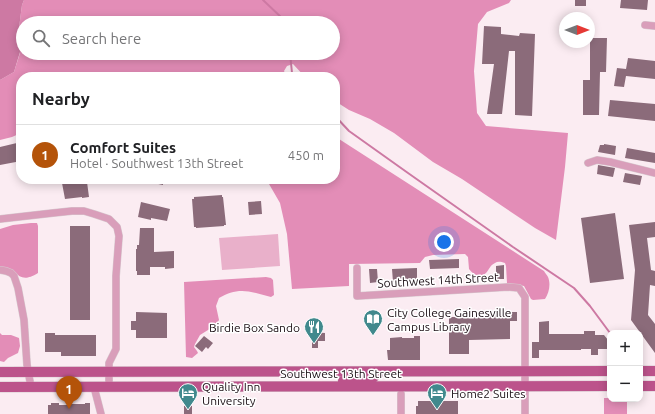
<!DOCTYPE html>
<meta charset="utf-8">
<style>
body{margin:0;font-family:Ubuntu,sans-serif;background:#f6f6f6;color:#202124}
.controls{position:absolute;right:12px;bottom:12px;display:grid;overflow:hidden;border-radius:8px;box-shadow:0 2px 10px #0003}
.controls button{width:36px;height:36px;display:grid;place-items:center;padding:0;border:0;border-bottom:1px solid #e0e0e0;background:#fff;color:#202124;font:20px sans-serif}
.compass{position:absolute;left:559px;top:12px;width:36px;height:36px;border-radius:50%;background:#fff;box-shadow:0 2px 10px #0003;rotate:90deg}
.you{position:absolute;left:444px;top:242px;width:14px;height:14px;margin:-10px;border:3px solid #fff;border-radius:50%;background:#1a73e8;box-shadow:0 0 0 6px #1a73e833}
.badge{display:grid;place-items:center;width:26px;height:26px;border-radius:50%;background:#b45309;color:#fff;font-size:13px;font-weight:700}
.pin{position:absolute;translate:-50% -33px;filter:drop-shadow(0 1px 2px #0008)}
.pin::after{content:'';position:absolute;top:21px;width:14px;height:12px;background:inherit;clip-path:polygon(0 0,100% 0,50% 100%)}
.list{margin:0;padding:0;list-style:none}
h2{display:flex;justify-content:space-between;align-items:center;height:52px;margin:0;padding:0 16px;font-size:17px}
h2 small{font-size:13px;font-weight:400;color:#757577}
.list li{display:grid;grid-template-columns:26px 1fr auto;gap:12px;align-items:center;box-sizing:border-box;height:60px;padding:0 16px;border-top:1px solid #e0e0e0}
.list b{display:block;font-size:15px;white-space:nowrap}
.list p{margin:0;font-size:13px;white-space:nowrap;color:#757577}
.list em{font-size:13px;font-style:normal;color:#757577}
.icon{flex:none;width:22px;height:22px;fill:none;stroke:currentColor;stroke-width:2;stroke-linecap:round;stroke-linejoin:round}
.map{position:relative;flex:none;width:655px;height:414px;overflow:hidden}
.search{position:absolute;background:#fff;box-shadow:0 2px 10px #0003;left:16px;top:16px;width:324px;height:44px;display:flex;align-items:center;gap:10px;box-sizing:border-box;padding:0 14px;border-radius:22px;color:#757577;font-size:15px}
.panel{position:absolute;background:#fff;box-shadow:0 2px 10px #0003;left:16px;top:72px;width:324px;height:112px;border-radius:16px}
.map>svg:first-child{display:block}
.green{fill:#e9b0ca}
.forest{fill:#e38db7;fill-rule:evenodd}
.water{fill:#cd79a3}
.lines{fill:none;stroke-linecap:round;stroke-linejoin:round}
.stream{stroke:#cd79a3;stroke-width:2}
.building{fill:#8b6b7a}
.minor-casing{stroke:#d7c9cf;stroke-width:8}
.primary-casing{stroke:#d7c9cf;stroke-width:11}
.minor{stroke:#d99eba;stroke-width:7}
.primary{stroke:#bc538b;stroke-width:10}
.labels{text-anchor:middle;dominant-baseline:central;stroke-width:3;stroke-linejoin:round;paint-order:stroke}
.street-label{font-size:12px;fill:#1b0f15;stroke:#fff}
.poi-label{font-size:12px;fill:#1b0f15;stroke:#fff;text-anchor:start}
</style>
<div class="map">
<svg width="655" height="414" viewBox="0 0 655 414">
<rect width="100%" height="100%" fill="#fbecf2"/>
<path class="green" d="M278,234L280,266L222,270L219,238Z"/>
<path class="forest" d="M24,0H511L509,3L487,12L478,24L474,71L477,113L486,126L568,133L565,167L556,240L535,228L462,179L433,162L394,133L370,119L349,110L335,101V77H305L293,64L287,66L284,71L287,77H21V133L12,137L0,140V80L14,72L20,53L19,28L22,5ZM23,23H333V53H23Z
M335,135L339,139L544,271C545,273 547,275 548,277C551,284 549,293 545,299L533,300L531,299L524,286L507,283L506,266L505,263C501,262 498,261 495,263C490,265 489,270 486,273C479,279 473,274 469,269L468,257L465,254L433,255L425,257L420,263L349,264V286L292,289L287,234L280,203L269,184L250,179H335Z
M31,223H37L38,226V273C17,286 19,268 0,267V229L13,225Z
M266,277L271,278L273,280L274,295L271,297C266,296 261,294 256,293C241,289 231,291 219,298L216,306L219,320L216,325L200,335L195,344L194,347L197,351L198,353L192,358L186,357L184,282Z
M0,333L2,335H11L19,338L20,346L18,353L8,358L4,362L0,361Z
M604,398H610V399H627V414H604Z"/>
<path class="water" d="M0,0H24L22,5L19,28L20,52L14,72L0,80Z"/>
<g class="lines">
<path class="stream" d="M263,0L283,19L284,23
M290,53L292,73L297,77
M335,116L349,131L408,173L513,247L574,288L590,306L610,333"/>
</g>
<path class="building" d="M575,0H586V6H575Z
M621,0H648L647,10L620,8Z
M484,26L501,27V34L519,36L520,33L535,34L532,116L515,115V51H509L502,114H487L494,64H482Z
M590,38H607L606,72H600L599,115H583V80H590Z
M628,58L655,61V79L626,76L624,87L614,86L617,68L626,69Z
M610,100L655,104V121L608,116Z
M21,142V161L0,165V147Z
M604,144L616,146L615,155L598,152L600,145H604Z
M627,148L655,153V163L625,158Z
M598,165L615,168L613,177L597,174Z
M625,173L642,176L640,185L623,182Z
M144,179H173L171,184L163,182V185L144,181Z
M80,181V183L87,182L89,197L82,198V197L65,199L62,183Z
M222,195V197H223L226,225H224V226L196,228V227H194L192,199H194V197Z
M261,201L262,214L249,215L248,202Z
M141,202L170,209L167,221L151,218V220L138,217Z
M615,213L624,279L590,283L581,218Z
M655,222V237L647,238L651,270L655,271V286L650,285L648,315L655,324V353L631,320L635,270L629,225Z
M70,226H90V320H70Z
M140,228H154V252L174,251V268L165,269V267H150V275H137V271H136V249H137V245H139Z
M459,259V268L430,269L429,260Z
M504,265V279H496V266Z
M417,268V281L393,282L392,269Z
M369,269H377L378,282L370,283Z
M136,312L167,313V338H136V330H131V321H136Z
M477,312H517V321H510V339L469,340V354H449V317H476V316H477Z
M549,321V334H584V331H595V335H604L608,340V349H598V355H591V349H581V350H539V358H532V342H539V322Z
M312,332L325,333V341H318V348H312Z
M45,333H55V335H96V356H61V352H45Z
M204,336L213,343L208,349L206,347L202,352L195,346Z
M414,336H420V360H388L387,350H390V338L402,337V338H414Z
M418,401H458V414H416V406H418Z
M51,403H59V405H70V404H85V403H90V414H48V405H51Z
M184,406H192V414H184Z"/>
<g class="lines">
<g class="minor-casing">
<path id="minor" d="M645,25L655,26
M588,163L597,160L610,162L655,173
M0,219L53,213L72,211H84L94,214L109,219L117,227L119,236L116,276V349L109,363V387
M357,268V296L508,287L519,288L525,297V414
M0,270L6,271L11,273L14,276L18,288L24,320L27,365L31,387
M94,387L101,414
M401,394V414"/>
</g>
<g class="primary-casing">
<path id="primary" d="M640,371H655
M0,372L610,371
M343,381L374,377
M640,386H655
M0,387L610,386"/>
</g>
<use href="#minor" class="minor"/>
<use href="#primary" class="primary"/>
</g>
<defs>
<g id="library-pin" transform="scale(1)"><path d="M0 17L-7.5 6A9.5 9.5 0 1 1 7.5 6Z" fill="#41898d" stroke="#fff"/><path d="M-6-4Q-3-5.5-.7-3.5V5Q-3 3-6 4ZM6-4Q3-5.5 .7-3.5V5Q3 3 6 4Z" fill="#fff"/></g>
<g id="restaurant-pin" transform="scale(1)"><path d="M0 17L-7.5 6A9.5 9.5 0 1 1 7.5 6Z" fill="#41898d" stroke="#fff"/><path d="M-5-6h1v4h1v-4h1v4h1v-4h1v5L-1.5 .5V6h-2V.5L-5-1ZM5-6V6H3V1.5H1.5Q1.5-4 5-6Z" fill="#fff"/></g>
<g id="hotel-pin" transform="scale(1)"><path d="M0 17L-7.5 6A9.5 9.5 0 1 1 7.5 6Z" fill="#41898d" stroke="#fff"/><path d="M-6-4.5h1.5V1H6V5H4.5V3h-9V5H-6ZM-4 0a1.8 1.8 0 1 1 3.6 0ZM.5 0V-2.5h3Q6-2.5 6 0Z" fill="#fff"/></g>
</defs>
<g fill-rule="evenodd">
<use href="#library-pin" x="373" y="319"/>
<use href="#restaurant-pin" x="314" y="327"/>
<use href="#hotel-pin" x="188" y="393"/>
<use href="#hotel-pin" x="437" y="393"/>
</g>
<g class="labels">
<g class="street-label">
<text transform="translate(438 280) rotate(-3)">Southwest 14th Street</text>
<text x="341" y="373">Southwest 13th Street</text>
</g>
<g class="poi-label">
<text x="387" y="312">City College Gainesville<tspan x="387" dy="14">Campus Library</tspan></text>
<text x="300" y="327" text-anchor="end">Birdie Box Sando</text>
<text x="202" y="386">Quality Inn<tspan x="202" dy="14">University</tspan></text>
<text x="451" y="393">Home2 Suites</text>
</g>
</g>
</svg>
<div class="controls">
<button>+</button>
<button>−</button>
</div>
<svg class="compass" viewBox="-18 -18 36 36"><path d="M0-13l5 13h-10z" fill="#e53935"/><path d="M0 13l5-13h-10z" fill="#757577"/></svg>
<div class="you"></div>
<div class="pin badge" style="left:69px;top:409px">1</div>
<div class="search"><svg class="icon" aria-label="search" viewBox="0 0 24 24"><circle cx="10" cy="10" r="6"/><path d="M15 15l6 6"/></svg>Search here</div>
<section class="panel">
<h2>Nearby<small></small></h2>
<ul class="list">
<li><span class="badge">1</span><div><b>Comfort Suites</b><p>Hotel · Southwest 13th Street</p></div><em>450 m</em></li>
</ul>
</section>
</div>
